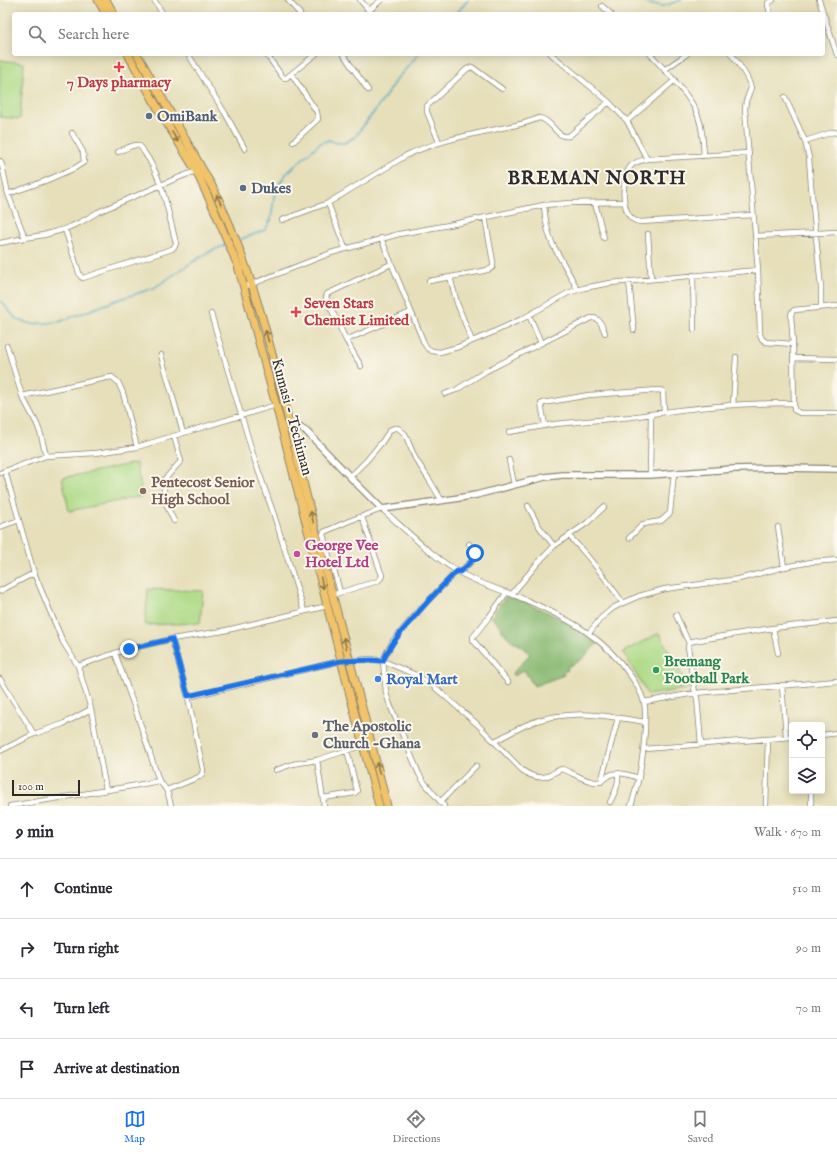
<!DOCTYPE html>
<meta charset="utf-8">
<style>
body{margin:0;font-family:"IM FELL English",serif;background:#f7f7f7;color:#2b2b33}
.controls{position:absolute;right:12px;bottom:12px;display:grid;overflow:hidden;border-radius:4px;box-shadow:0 2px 10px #0003}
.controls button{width:36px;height:36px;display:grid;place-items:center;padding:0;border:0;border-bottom:1px solid #e1e1e2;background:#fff;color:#2b2b33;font:20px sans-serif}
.scale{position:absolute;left:12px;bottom:10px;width:68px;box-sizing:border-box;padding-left:4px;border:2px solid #2b2b2b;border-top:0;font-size:11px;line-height:14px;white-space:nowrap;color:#2b2b2b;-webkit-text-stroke:3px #fbf7ec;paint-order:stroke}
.stop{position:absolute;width:12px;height:12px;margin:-9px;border:3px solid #1a73e8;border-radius:50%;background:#fff}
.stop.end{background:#1a73e8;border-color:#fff;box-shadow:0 1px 4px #0008}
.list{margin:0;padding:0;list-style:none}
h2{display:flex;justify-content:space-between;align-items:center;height:52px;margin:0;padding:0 16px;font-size:17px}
h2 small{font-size:13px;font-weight:400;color:#7c7c81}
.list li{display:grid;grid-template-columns:26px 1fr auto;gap:12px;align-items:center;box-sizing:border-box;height:60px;padding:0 16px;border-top:1px solid #e1e1e2}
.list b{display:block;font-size:15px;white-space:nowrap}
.list em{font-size:13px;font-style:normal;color:#7c7c81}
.icon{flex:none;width:22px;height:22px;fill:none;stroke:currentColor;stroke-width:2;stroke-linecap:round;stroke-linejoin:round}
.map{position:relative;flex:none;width:837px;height:806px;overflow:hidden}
.search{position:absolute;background:#fff;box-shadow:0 2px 10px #0003;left:12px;right:12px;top:12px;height:44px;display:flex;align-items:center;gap:10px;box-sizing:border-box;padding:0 14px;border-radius:4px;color:#7c7c81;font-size:15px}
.sheet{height:292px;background:#fff}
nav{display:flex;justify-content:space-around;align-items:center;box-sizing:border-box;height:56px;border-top:1px solid #e1e1e2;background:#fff;font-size:11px;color:#7c7c81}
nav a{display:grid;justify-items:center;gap:2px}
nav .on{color:#1a73e8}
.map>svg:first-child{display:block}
.green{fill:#adda86;stroke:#6c8258}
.forest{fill:#8aba73;stroke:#5a724f}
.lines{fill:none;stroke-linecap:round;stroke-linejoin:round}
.stream{stroke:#46aac6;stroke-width:1.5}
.minor-casing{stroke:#888572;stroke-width:6}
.tertiary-casing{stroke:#888572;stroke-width:8}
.trunk-casing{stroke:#888572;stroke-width:9}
.minor{stroke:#fff;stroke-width:4.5}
.tertiary{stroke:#fff;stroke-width:5.5}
.trunk{stroke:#f1c36a;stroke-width:7}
.oneway{stroke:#8e774a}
.route{stroke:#1a73e8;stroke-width:5}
.health-dot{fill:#e0444e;stroke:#fbf7ec;stroke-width:1.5}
.service-dot{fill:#5c6f8a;stroke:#fbf7ec;stroke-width:1.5}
.education-dot{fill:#8d6e63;stroke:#fbf7ec;stroke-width:1.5}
.hotel-dot{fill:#d1479c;stroke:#fbf7ec;stroke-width:1.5}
.leisure-dot{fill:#2e9e5b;stroke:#fbf7ec;stroke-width:1.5}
.shop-dot{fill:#3f7fe0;stroke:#fbf7ec;stroke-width:1.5}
.worship-dot{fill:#6b7280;stroke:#fbf7ec;stroke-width:1.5}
.labels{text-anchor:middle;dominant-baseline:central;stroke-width:4;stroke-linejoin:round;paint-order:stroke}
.health-label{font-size:15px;font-weight:bold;fill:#be3a42;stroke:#fbf7ec}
.service-label{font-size:15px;font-weight:bold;fill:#4e5e75;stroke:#fbf7ec;text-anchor:start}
.street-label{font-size:15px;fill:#2b2b2b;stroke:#fbf7ec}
.education-label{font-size:15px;font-weight:bold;fill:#785e54;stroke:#fbf7ec;text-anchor:start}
.hotel-label{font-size:15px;font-weight:bold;fill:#b23c85;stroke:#fbf7ec;text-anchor:start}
.leisure-label{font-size:15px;font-weight:bold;fill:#27864d;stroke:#fbf7ec;text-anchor:start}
.shop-label{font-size:15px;font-weight:bold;fill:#366cbe;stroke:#fbf7ec;text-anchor:start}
.worship-label{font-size:15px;font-weight:bold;fill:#5b616d;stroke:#fbf7ec;text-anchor:start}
.district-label{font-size:19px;font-weight:bold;letter-spacing:1px;fill:#2b2b2b;stroke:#fbf7ec}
</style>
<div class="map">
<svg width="837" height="806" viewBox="0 0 837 806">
<rect width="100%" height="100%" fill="#fbf7ec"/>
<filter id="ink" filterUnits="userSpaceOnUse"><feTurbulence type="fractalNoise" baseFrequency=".025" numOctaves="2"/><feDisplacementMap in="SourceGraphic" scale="8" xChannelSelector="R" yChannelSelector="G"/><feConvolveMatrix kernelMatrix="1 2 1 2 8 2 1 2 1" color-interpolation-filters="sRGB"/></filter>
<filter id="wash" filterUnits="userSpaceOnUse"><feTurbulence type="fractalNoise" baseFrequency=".012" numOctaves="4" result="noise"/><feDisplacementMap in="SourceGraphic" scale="16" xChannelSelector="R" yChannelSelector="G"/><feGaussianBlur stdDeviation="0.9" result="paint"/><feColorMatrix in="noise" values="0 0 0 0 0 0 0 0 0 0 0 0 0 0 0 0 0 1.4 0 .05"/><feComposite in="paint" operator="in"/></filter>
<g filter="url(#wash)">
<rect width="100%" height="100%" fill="#e6dfba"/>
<path class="green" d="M0,60L24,63L20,119L0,117Z
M136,463L143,496L69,511L62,478Z
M148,589L203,591L200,623L145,625Z
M659,633L689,688L648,695L623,652Z"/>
<path class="forest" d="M507,595L547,612L571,624L598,643L581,660L567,667L568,670L563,672L564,675L534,686L524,670L514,676L512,674L530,654L516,642L514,643L501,630L502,628L491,617Z"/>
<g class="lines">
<path class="stream" d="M645,0L647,4L664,6L681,0
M456,14L468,0
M239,240L265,230L271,220L275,190L286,174L320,143L329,140L336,143H344L355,137L383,100L395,81L419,54
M0,302H2L17,320L32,324L59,322L117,300L154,288L191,263L211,251L226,245"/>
</g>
</g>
<g filter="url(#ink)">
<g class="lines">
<g class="minor-casing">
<path id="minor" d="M154,0L163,14
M288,0L300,14
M360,0L372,14
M819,0L837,55
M602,6L611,14
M365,14L381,0
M770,14L768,5V3L773,0
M188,54L225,113L245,149
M266,54L282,76L284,78H286L316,54
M343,54L368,90
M551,54L609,102L627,121L647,159
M650,54C664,69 684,89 694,107C702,121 703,139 704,156
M731,54C739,64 748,76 751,88L746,101L745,109L758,270L760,334L762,339L766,342L793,344L794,410L800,413H837
M664,70L687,54
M292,75L317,112L318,119L293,142
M785,97L805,141L809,158L811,185L821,288V307
M627,121L675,80
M805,141L833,132L837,133
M439,142L427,112V106L467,69L472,67L502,89
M749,153L647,159C642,161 636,161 632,165C621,175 620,212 634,220C635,221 638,221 640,222L753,215
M0,161L2,165L8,194L25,238
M8,194L45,181L75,168L84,162L83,152L72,133
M595,203L604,238
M544,205C545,219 547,232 553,245C561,260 570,274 577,289
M282,220L328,203
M65,229L79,273L81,277L83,278L172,249L175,246L176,243C168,213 163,178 144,152C143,150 141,146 138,145C133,144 123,150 118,152
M648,234L651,279
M755,236L837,232
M381,238L424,343L427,348L432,351L440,352L458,347L489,334L522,319L568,293L584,288L610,283L758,270
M0,243L25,238L44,235L65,229L81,222L98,212L175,179L196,171
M345,248L328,203L407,155C437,141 465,136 497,129C511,126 526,124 539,118C552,119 556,139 569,136L609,102
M693,275L694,329
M450,277L457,303L472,341
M429,281L483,271L490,269L493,267V262L485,217
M629,281L634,330
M244,287L331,253L399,234L449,225L544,205L571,203L624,202
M211,314L255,461L274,515L304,611
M529,315L541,343
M346,340L411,312
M793,344L791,315L792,312L794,310L837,306
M7,346L22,396L37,424L41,435L46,456
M161,355L183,433
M793,358L837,359
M361,366L346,340L326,298L327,294L391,264
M445,394L456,390L486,371L591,318C600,317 602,326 605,333
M22,396L106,378L112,377L118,382L123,393L137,447
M733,405L736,357
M545,425L541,404L543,403L589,395L659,390L663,391L664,412
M509,432L555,424L631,417L651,414
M509,460L514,484
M5,471L34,573L63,642L78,666L91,709L106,790
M0,473L46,456L96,453L137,447L276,405
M650,475L651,414C698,407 745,403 793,403
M350,477L367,460L382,442L390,430L394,428H398L405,434L415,458L430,481L442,501
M528,506L538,525L554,546
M174,521L164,500V480L181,461L174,436
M0,527L19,520
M778,527L784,567
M569,536C589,556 606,579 623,603
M629,538L643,524L661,521L670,513L674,473
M329,556L323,534L324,532L349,521L382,509C406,530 429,554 457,571C478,584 503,590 526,600C567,618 604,637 630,675C636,683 641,692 644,702C646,710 645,720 645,729C644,756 639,781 631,806
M334,570L340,592
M460,572L475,558C477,552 473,548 469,544
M0,591L34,573
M507,592L489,617L473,637V640L508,682
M512,594L537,564L554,546L587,523L604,507
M332,595L378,581L381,578L382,575L380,570L362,517
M676,615L686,637L689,643L688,647L695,693L697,698L701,744
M773,628L778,653
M589,633L601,618L613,608L623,603L639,596L665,589L739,579L784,567L811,562L837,560
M689,643L693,641L773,628L837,621
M115,653L138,717L159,781
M78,666L115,653L146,645L172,639L223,631L327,606
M0,679L34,734
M782,685L786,737
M188,697L341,661L372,659L383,661L416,675L431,684L477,724L522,770C530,776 540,780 550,775C554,773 558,770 562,769C572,772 587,783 597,782C602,782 604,778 608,776C617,770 629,775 639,778
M644,702L695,693L837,681
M822,735L837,733
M495,741C505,736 515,730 526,725C563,708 606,715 645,722
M644,749L792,737
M0,751L34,734L63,724L91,709
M276,770L293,764L317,760
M601,782L618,718
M167,790L199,777L202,774L203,770L188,697L172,639
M323,798L355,793L357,791L347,750
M441,801L476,766
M610,802C615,792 619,785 618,774
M10,806L132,786L159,781C167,788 169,796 171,806
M324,806L317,760L364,745
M444,806L424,782L419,774L390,705L386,693L383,661L386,654L393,641L423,606L457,571
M766,806L768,739
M811,806V791"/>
</g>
<g class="tertiary-casing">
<path id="tertiary" d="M288,421L298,426L306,431L353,480L382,509L453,499L476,495L545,477L562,475H650L733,469L784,468L837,469"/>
</g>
<g class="trunk-casing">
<path id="trunk" d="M98,0L106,14
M106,0L114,14
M128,54L160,112L196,171L214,209L238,266L276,405L350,695L379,806
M137,54L213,188C260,283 280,387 305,490C332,596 361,700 387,806"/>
</g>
<use href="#minor" class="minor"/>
<use href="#tertiary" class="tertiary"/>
<use href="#trunk" class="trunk"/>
</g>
<defs><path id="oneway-shaft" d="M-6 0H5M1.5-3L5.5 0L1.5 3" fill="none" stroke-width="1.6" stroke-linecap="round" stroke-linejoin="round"/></defs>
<g class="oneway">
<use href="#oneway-shaft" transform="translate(175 137) rotate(59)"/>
<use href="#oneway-shaft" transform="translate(219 200) rotate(-116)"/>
<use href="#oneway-shaft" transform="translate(267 336) rotate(-105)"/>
<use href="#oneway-shaft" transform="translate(312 517) rotate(-104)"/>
<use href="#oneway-shaft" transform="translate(322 583) rotate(76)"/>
<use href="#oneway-shaft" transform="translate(345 643) rotate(-105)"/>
<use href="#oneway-shaft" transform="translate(378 768) rotate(-104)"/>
</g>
</g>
<g class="lines" filter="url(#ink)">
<path class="route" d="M129,649L172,639L188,696L341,661L372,660L383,661C389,646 398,635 409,623C424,605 440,588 457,571L460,572L475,558V553"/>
</g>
<g class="health-dot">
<path d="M117 61h4v4h4v4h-4v4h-4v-4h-4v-4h4z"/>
<path d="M294 306h4v4h4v4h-4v4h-4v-4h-4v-4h4z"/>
</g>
<g class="service-dot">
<circle cx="149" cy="116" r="4"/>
<circle cx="243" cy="188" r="4"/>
</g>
<circle class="education-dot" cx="143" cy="491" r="4"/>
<circle class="hotel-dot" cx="297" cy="554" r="4"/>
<circle class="leisure-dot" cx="656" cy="670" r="4"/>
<circle class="shop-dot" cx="378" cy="679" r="4"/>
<circle class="worship-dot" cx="315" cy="735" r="4"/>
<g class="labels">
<g class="health-label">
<text x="119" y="82">7 Days pharmacy</text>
<text x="304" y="303" text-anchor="start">Seven Stars<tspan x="304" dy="17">Chemist Limited</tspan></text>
</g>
<g class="service-label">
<text x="157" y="116">OmiBank</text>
<text x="251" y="188">Dukes</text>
</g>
<g class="street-label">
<text transform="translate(292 417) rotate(75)">Kumasi - Techiman</text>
</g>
<g class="education-label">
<text x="151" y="482">Pentecost Senior<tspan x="151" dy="17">High School</tspan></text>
</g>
<g class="hotel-label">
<text x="305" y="545">George Vee<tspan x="305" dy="17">Hotel Ltd</tspan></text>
</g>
<g class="leisure-label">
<text x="664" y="661">Bremang<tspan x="664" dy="17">Football Park</tspan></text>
</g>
<g class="shop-label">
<text x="386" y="679">Royal Mart</text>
</g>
<g class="worship-label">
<text x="323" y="726">The Apostolic<tspan x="323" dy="17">Church -Ghana</tspan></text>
</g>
<g class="district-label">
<text x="597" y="179">BREMAN NORTH</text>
</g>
</g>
</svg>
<div class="controls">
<button><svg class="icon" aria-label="locate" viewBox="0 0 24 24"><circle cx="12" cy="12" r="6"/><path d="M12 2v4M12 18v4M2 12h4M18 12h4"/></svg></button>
<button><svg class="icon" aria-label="layers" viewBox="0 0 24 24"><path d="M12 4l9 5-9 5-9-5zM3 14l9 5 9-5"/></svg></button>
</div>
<div class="scale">100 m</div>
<div class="stop" style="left:475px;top:553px"></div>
<div class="stop end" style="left:129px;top:649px"></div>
<div class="search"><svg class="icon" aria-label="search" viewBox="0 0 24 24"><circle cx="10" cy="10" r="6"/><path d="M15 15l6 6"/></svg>Search here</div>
</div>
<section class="sheet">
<h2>9 min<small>Walk · 670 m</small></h2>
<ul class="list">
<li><svg class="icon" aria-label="ahead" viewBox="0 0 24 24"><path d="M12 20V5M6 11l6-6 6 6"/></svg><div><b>Continue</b></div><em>510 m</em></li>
<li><svg class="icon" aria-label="right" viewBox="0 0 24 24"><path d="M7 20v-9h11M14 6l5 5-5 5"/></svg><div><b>Turn right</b></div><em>90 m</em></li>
<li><svg class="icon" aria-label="left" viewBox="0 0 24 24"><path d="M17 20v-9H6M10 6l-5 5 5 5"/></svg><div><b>Turn left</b></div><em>70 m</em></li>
<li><svg class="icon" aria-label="arrive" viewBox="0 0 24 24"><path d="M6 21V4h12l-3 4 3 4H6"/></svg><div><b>Arrive at destination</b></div></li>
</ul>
</section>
<nav>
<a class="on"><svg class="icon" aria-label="map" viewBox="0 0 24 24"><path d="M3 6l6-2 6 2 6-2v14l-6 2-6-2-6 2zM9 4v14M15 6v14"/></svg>Map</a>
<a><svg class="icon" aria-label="directions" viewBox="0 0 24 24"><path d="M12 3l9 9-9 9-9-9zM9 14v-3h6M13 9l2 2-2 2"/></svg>Directions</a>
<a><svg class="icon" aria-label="saved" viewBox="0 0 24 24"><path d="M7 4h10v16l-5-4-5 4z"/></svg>Saved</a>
</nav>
